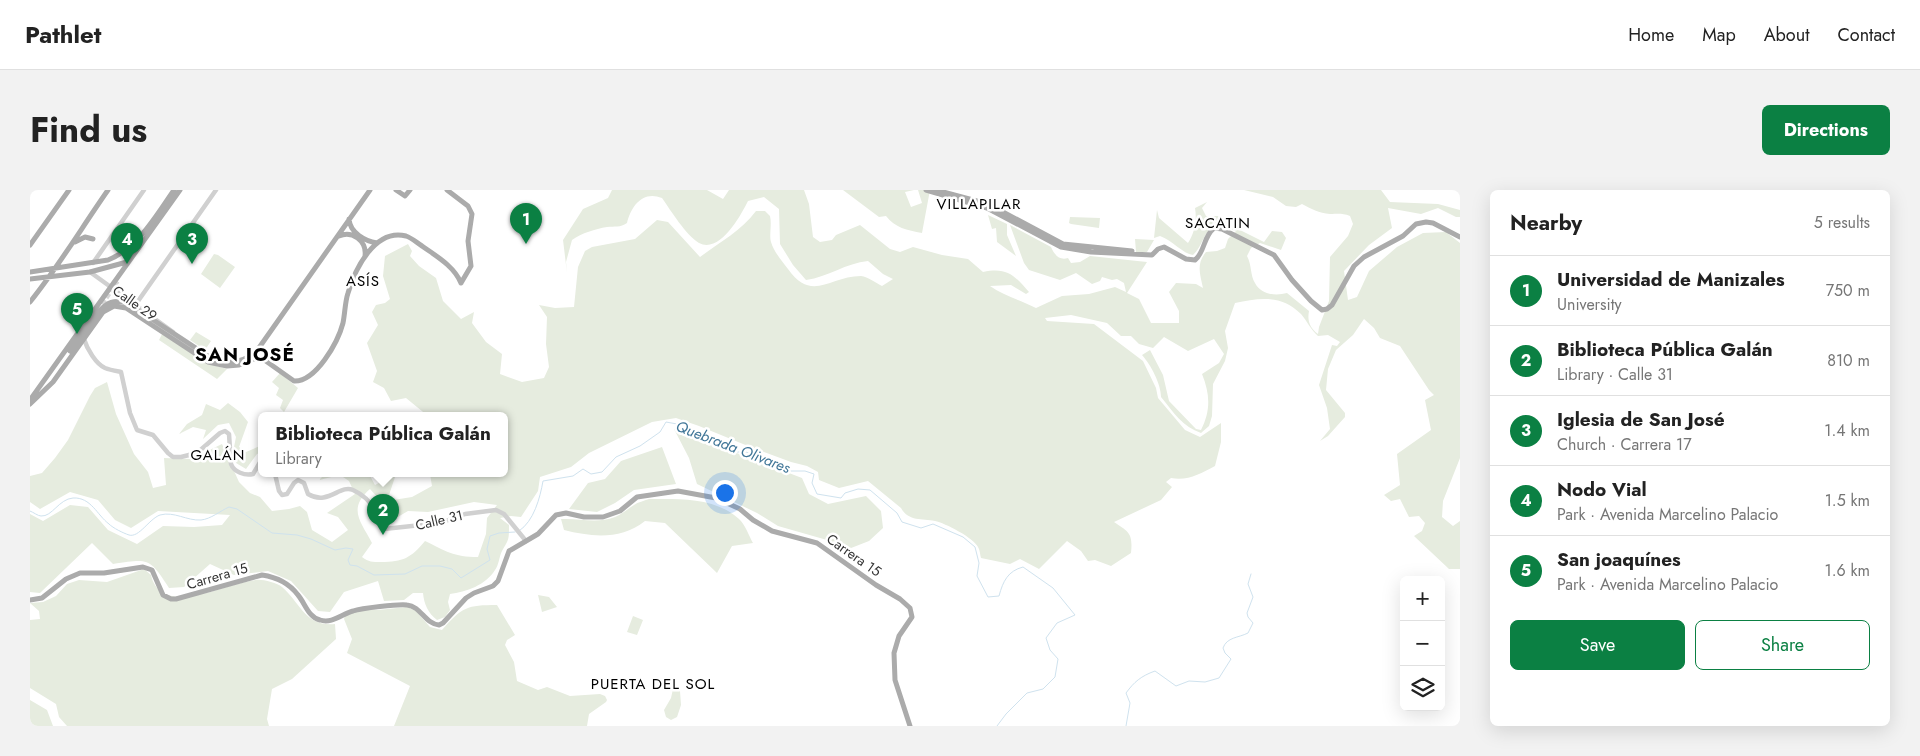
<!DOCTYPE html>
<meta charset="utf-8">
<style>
body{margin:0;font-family:Jost,sans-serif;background:#f2f2f2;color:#222}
.controls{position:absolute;right:15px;bottom:15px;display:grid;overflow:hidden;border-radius:8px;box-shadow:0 5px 20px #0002}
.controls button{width:45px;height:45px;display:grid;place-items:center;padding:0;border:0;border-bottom:1px solid #e0e0e0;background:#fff;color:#222;font:25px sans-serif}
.you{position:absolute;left:694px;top:302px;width:18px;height:18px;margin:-12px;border:4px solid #fff;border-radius:50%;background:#1a73e8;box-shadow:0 0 0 8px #1a73e833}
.badge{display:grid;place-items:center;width:32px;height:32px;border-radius:50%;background:#0b8043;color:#fff;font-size:16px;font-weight:700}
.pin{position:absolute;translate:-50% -41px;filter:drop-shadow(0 1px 2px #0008)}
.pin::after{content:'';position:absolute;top:26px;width:18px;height:15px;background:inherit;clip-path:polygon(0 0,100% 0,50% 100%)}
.popup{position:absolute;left:228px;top:222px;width:250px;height:65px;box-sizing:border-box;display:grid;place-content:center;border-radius:8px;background:#fff;filter:drop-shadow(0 1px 4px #0005);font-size:16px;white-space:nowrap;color:#767676}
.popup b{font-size:19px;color:#222}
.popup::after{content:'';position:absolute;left:50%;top:100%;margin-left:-10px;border:10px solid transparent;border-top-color:#fff}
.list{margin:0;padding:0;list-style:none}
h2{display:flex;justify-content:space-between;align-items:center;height:65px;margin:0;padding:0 20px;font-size:21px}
h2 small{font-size:16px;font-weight:400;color:#767676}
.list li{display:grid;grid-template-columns:32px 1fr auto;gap:15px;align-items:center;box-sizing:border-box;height:70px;padding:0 20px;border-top:1px solid #e0e0e0}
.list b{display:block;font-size:19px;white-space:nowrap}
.list p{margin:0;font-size:16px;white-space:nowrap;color:#767676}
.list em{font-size:16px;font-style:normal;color:#767676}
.actions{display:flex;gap:10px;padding:15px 20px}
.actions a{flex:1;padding:11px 0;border:1px solid #0b8043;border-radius:8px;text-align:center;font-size:18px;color:#0b8043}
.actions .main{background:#0b8043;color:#fff}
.icon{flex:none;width:28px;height:28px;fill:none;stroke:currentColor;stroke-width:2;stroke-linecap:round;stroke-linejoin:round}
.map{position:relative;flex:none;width:1430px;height:536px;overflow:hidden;border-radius:8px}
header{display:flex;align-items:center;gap:30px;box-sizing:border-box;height:70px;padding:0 25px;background:#fff;border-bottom:1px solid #e0e0e0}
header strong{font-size:24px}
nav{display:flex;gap:28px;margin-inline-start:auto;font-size:18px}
.intro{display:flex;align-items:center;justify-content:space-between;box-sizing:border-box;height:120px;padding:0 30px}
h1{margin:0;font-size:35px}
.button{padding:12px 22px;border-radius:8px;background:#0b8043;color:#fff;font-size:18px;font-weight:700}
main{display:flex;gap:30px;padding:0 30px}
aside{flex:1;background:#fff;border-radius:8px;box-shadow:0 5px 20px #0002}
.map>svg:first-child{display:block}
.green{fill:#e6ecdf;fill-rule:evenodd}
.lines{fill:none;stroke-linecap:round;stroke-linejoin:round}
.stream{stroke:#cfe2ee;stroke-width:1}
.major-tunnel{stroke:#d6d6d6;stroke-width:5;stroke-dasharray:5 2.5;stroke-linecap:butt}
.minor{stroke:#d0d0d0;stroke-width:4.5}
.major{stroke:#ababab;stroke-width:5}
.labels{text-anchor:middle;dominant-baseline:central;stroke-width:5;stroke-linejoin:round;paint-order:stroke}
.street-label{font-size:14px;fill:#333;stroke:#fff}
.neighbourhood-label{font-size:15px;letter-spacing:1px;fill:#000;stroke:#fff}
.water-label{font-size:15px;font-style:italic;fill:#3f7597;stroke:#fff}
.district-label{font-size:19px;font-weight:bold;letter-spacing:1px;fill:#000;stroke:#fff}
</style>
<header>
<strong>Pathlet</strong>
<nav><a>Home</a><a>Map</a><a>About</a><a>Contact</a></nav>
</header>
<div class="intro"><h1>Find us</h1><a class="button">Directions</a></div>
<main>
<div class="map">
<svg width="1430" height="536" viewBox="0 0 1430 536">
<rect width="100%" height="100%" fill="#fff"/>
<path class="green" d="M582,0H677L693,9L699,0H774L779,14L783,47L790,52L802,50L806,45L830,35L860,59L870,62L883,57L912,65L938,69L953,82C977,77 984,85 999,102L996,104L981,95L960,96C974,106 991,110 1006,118L1032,106L1059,104L1085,97L1096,102L1094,93L1087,89L1082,90L1072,87L1070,91L1062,94L1046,83L1030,90L999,80L994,73L980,35L1021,57C1024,64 1029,71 1038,68L1041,73L1050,72L1060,66L1117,72L1097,103L1109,109L1121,133H1149V121L1139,102L1146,93L1166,94L1173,98C1170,84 1166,74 1176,62L1187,61L1195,58L1198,49L1206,41L1185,35C1173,42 1173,56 1163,65C1153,64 1142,50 1130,46L1124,48L1127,20L1129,28L1158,53C1165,42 1167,30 1165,18L1177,12L1172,18L1176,26H1188L1210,40L1234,52L1242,41L1252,42L1256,48L1251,60L1230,53L1221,58L1217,66C1222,75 1220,85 1225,93C1231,105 1246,106 1257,103L1279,121C1277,131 1280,138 1288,144L1289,137L1299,111L1300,67L1318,46L1323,34L1320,26C1312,23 1308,24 1300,24C1289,23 1281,19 1272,14L1266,17L1256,16L1243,7L1214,0H1351L1360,12L1408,14L1430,20V27H1426L1408,18L1391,24L1358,18L1362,38L1339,55L1314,81L1318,110L1327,107L1339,81L1367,57L1393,43L1416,42L1430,53V268L1413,311L1412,327L1423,336L1430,331V379H1419L1384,346L1392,341L1395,333L1389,326L1379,327L1370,309L1361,311L1354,305L1370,295L1367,264L1401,240L1395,210L1404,205L1399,200L1370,156L1350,148L1344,138L1334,129L1323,145L1306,160L1298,179L1296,200L1315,223V227L1298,246L1290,251L1300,239L1297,218L1289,195L1302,155L1307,156L1310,152L1298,145L1288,146C1281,140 1277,131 1271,124C1251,104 1229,108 1205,113L1195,141L1198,158L1195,171L1183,194L1182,226L1179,236L1171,243C1153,237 1143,222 1131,207C1131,194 1121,175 1112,165L1120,160L1133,185L1139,211L1166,239L1171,240C1181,220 1180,204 1172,184L1189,173L1194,164L1184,149L1158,161L1134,147L1123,158L1109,154L1101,146H1091L1077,133L1041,125L1015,128L1017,131L1064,134L1113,171L1126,198L1128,208L1155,240L1170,247L1191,233V252L1185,276C1170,284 1158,291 1141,288L1136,292L1142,297L1131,310L1084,332C1099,342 1103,343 1101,363L1081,376L1065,370L1058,371L1051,361L1037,351L1009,379L990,369L980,374L951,368C950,365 950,360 948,357C944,348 915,333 905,331C892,328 879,332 871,318L838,291L809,298L789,290L788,282L777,276L761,272L713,254L669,236L646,228L622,232L559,263L541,277L510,287L508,301L491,327L481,326L470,328L479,335C479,350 479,349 472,361C469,367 469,375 465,380C456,395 436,402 420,404L418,412L420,420L415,427L407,430C398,423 394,414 393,403H383L374,410L354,411L348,391L314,402L300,422L288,421L261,391L238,381L204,385L180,374L154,397L139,398C119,367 119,369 83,374L62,353L10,403L0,402V324L13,331L40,315L58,317L78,340L107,354L133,336L164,337L192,335L200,325L128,321L101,338L85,330L68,310L40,302L10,319L0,312V286L12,283L25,268L38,250L60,206L65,198L77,192L86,224L104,264L118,282L123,298L136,295L134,268L161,269L192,254L209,292L220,303L230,307L242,321L259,319L270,316L277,322L282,340L302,352L318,340L308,327L297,323L325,304L319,291L310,285L289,290L295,284H339L345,295L366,284L357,311L382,307L402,296L400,284H474V226H398L376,208L361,211L354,198L343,192L347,181L337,153L348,135L342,122L346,115L355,113L360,109L353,86L355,66L378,54L382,61L380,66L389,76L406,88L413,111L431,129L444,122L442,133L456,152L472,164L470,184L492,192L514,188L519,177L516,154L517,127L509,115L525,118L544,117L548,77L555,61L562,57L605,49L627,30L638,32L670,67C690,52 711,41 726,21H735L740,26C742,34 739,46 741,52C744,62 752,71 758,79C782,113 800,86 831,86C838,87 846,93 852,96L863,89L853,84L838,71C816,73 798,87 776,90L763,75L750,54L749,19L734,7L718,11C711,25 690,64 669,53C656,45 641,21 632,8C613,0 601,16 597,33C590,38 585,36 577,37C565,39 552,43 542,50L536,72L537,83L533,50L553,19L578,8ZM340,299L348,308L355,326L366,328L378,321L398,322L444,312L467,315L457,328L456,344L448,367C423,367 416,361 395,351C381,368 373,372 351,372C342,372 339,372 332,367L342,353C331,332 317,319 340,299Z
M813,0H884L875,2L881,17L892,13L888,0H900L892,43C877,40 865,38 856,26L849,27Z
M958,25L977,34V45L986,66L967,52L966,38L962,39Z
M1040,27L1070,28L1069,38L1041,34L1039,33Z
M1105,49L1124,50L1117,62H1106Z
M184,64L188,65L205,77L190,98L171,84Z
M166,142L181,151L175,160L160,150Z
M132,144L176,173L197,179L187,189L129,150Z
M250,183L268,198L254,222L250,218L253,210L246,205L249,198L242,192Z
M198,213L210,222L218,232L209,257L216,262L232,255V262L227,264L216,279L206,273L203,262L206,247L199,233L188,235L173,249L176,240L163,237L149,244L157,234L172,225L176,214L190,220Z
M644,239L772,288L779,304L798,314L836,306L851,321L853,338L839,351L816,360L797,350L748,336L727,323L667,294L659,268Z
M632,257L646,294L604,300L585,313L567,322L539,319L558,293L575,289L591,271Z
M619,309C649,309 685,307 709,329C715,334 719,346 723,353L702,356L687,383L635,333L615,331C591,350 562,347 534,340L531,329C550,328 566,334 585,327C593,324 597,319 604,315C608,312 614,311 619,309Z
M114,379L121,385C131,429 197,393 226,390C232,389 247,393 252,397C270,412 275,437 305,434L306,449L262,489L242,499L237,529L239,536H37L29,527L26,514L0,498V430L10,429L9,421L0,413L13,412L26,406L37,394L49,390L77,392Z
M508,405L519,407L527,417L512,422Z
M467,415L485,445L477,450L475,455L484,472L487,491L508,500L517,497L540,506L570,504L575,506L577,510L576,512L559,524L557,536H364L380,496L317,463L322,449L314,429L315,425L336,419L348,420L377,417L386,421L400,437L412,440C432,417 437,415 467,415Z
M603,426L613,430L607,445L597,442Z
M643,499L650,501L651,515L647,527L641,530L636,527L634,520L641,508Z
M0,510L17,520L23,536H0Z"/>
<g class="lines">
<path class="stream" d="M0,321C3,322 8,326 11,326C22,327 29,309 43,308C61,307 67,325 79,334C83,338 93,343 99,345C109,348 119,329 130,325C144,321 157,331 171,330C181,329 190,321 199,317L207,319L242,343L267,345L281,349L305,360L316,358L323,359L318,370L320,375L327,376L344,385L375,384L392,376H410L422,379L431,388L460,370L457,359L460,346L469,343L485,342
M489,341C504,331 510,308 513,291L543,286L553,279L561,284L572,282L586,267L610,256L630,242L636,232L647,234L681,247L707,262H716L744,272L761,281H775L784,284L782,293L787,304L811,308L815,303L828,299L840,300L867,323L872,332L891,338L903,334L933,347L945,357L949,373L947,386L958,407L969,406C973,391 978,381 993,377L1023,398L1045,425L1027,433L1016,448L1020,460L1028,469L1025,487L1013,499L997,503L976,524L967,536
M1096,536L1100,513L1096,503C1104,492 1111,486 1125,481L1146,496L1159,491L1175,492L1189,488L1201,469L1195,463L1193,458C1197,447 1208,448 1218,443L1223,433L1218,427L1217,423L1223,407L1218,394L1221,384"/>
<path class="major-tunnel" d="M94,75L111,48
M72,114L88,90"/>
<path class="minor" d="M63,73L114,0
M60,82L143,142
M106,114L186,0
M54,149C57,159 66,174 75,178C80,180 86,181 91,182L100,223L107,240L123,245L138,263L143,267H151L167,263L190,243L195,241L199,244L201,274C204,282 215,286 223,284L232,269
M245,284L249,301L252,305L257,304L264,293L268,290L274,293L278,304C298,316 310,294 323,300C334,305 343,314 347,326C350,331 349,336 354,339L410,333L435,324L466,320L474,324L496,351"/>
<path class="major" d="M366,0L375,6L380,0
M417,0L438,16L442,24L438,51L441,76L431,93
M896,0L957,18L1031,57L1061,62L1122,65L1128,59L1134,57L1156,69L1165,70C1175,62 1173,47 1184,38L1192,39L1244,65L1262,90L1281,111L1292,120L1297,119L1302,115L1324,76L1334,67L1373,46L1386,34L1396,32L1403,33L1430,47
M906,0L958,14L1033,54L1102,61
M319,29C320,43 335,51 347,53
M309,46C322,40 337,51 335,66
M45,52L55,47L63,49
M0,55L39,0
M0,82L78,70C108,58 126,26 144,0
M0,89L60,82L97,72
M0,112C29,76 52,37 78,0
M40,161C48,150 65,122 76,115C83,110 91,111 99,114L181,168C196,175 212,173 226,162L340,0
M0,210L150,0
M0,214L23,192L73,122L84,116L96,118L178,172L197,176L209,175L223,169H233L264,191C286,192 308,152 313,133C315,123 315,112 318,103C325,79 345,38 376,46C382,48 387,53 392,56C406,66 424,76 431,93
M0,410L12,408L36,389L50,383H74L113,377L122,380L133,405L141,409H146L232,385C246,387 259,393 268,405C275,413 278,427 290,430C302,434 312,424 323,421C332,418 368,414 377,415C391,416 395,434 409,435L413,433L436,408L444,403L463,396L468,391L479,361L508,344L526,325L536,323L554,327H573L590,321L607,307L648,301L686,308L710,319L723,330L742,341L787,353L846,395L870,409L880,418L882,427L869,446L864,463L865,490L880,536"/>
</g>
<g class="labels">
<g class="street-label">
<text transform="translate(105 113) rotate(35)">Calle 29</text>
<text transform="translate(409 330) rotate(-13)">Calle 31</text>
<text transform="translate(824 365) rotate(35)">Carrera 15</text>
<text transform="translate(187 386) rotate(-16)">Carrera 15</text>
</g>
<g class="neighbourhood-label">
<text x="949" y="14">VILLAPILAR</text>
<text x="1188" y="33">SACATIN</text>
<text x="333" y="91">ASÍS</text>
<text x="188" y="265">GALÁN</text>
<text x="623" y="494">PUERTA DEL SOL</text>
</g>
<g class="water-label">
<text transform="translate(703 257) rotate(21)">Quebrada Olivares</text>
</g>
<g class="district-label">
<text x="215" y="164">SAN JOSÉ</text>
</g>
</g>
</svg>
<div class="controls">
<button>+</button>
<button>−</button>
<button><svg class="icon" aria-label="layers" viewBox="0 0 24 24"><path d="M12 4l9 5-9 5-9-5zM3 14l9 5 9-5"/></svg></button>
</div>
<div class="you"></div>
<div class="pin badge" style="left:496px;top:54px">1</div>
<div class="pin badge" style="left:353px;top:345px">2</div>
<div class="popup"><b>Biblioteca Pública Galán</b>Library</div>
<div class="pin badge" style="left:162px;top:74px">3</div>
<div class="pin badge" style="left:97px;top:74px">4</div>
<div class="pin badge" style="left:47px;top:144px">5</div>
</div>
<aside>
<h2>Nearby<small>5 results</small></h2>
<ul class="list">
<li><span class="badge">1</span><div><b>Universidad de Manizales</b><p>University</p></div><em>750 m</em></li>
<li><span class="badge">2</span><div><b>Biblioteca Pública Galán</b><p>Library · Calle 31</p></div><em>810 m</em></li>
<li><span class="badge">3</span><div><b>Iglesia de San José</b><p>Church · Carrera 17</p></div><em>1.4 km</em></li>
<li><span class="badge">4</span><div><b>Nodo Vial</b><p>Park · Avenida Marcelino Palacio</p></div><em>1.5 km</em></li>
<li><span class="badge">5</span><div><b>San joaquínes</b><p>Park · Avenida Marcelino Palacio</p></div><em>1.6 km</em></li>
</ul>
<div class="actions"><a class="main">Save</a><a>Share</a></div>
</aside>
</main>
